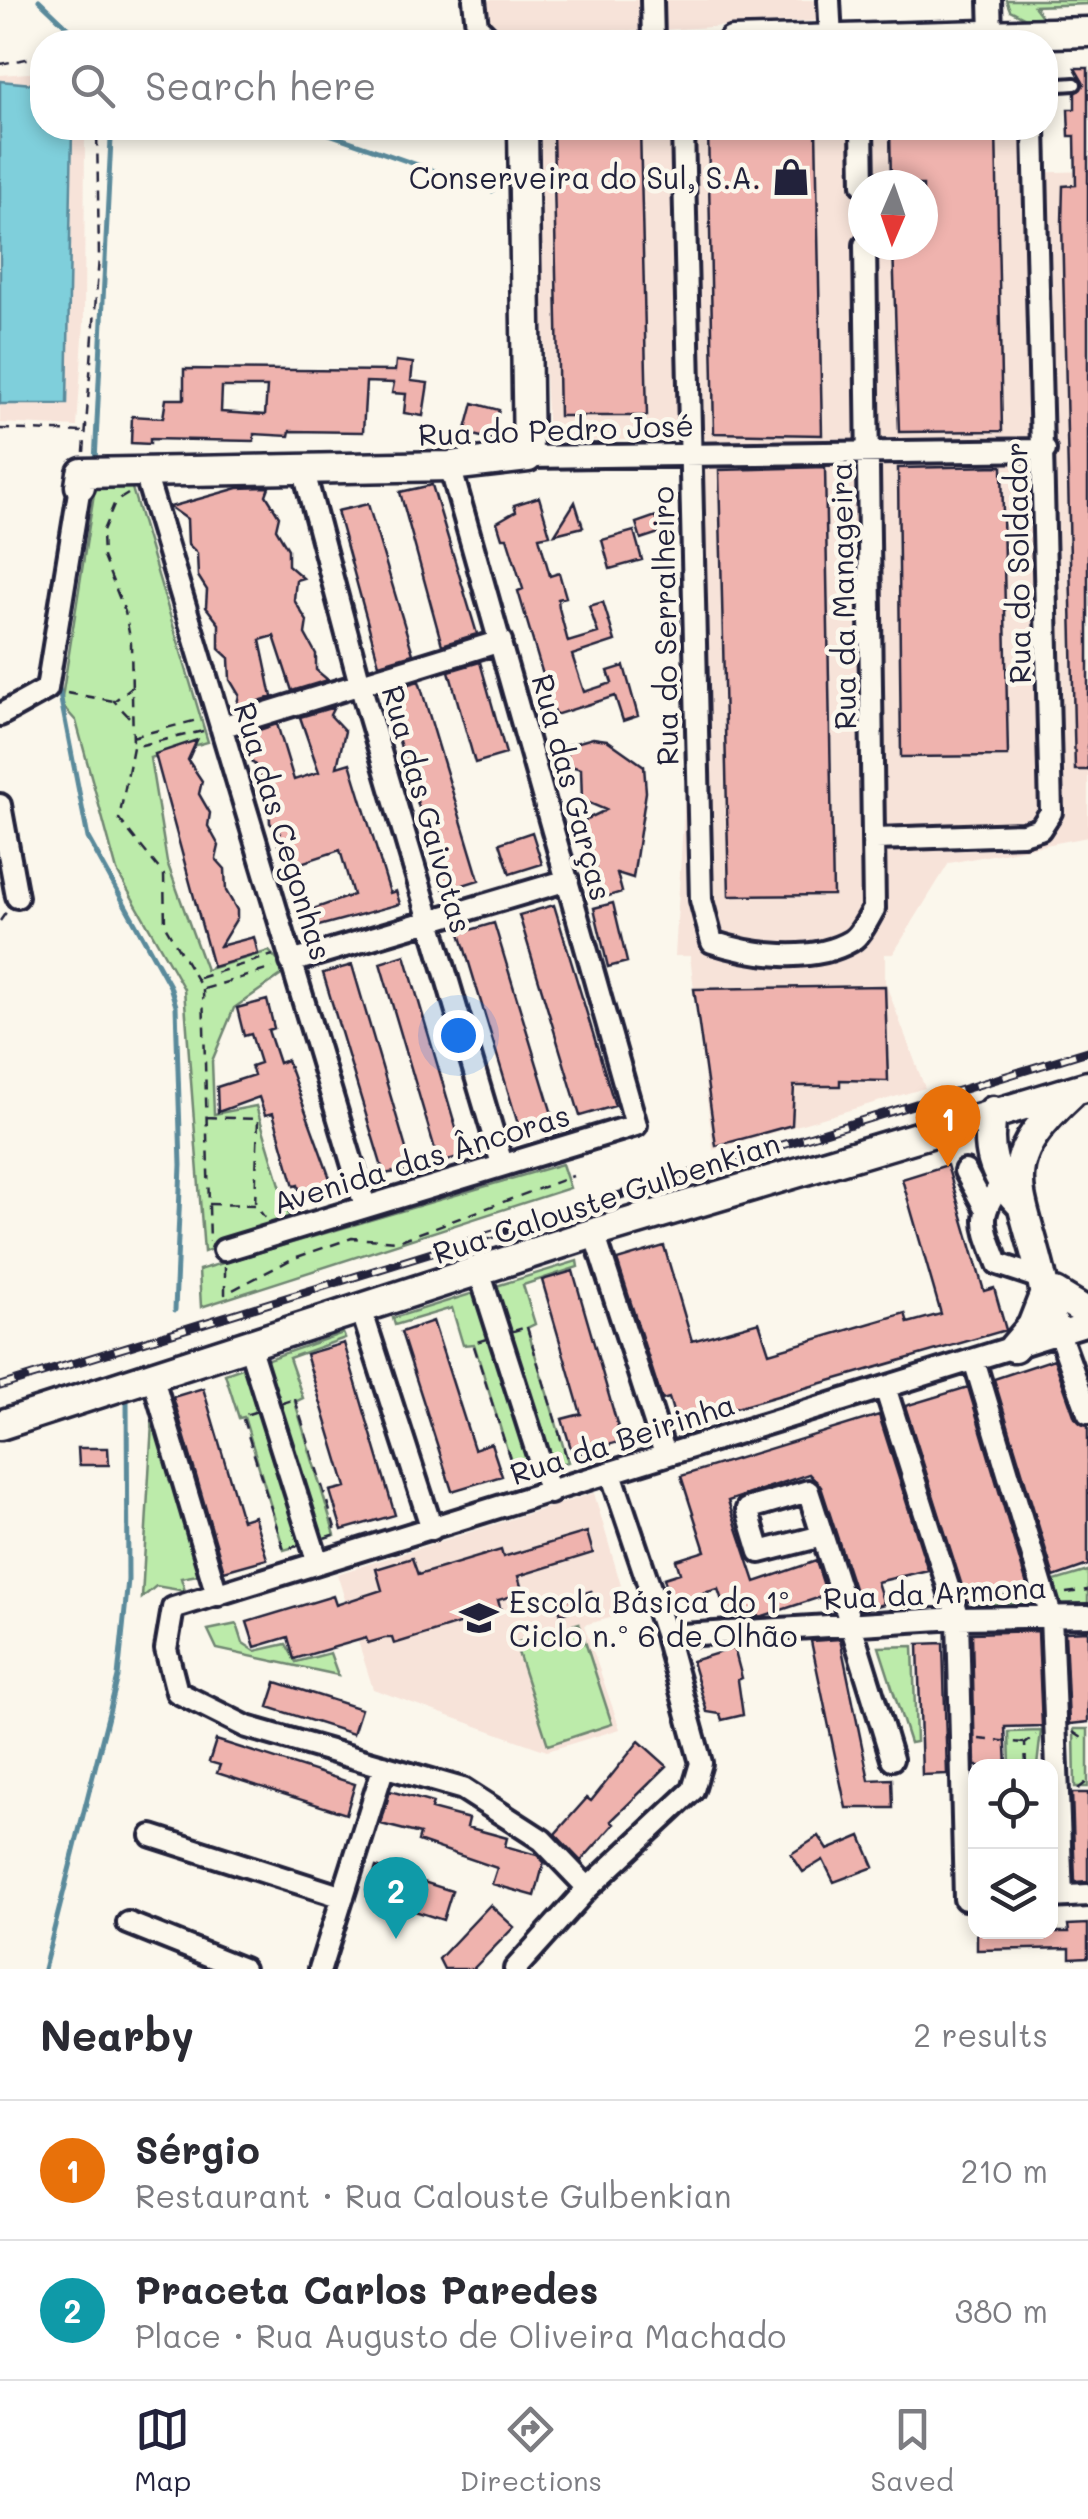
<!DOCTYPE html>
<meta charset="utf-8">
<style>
body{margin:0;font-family:Mali,sans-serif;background:#f2f2f3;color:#2b2b33}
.controls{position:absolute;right:30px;bottom:30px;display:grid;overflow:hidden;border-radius:20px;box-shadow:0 5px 15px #0003}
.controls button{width:90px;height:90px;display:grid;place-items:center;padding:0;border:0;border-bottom:2px solid #e1e1e2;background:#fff;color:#2b2b33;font:50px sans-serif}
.compass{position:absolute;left:848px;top:170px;width:90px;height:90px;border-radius:50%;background:#fff;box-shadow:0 5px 15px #0003;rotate:182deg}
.you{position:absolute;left:458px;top:1035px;width:35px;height:35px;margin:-25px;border:8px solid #fff;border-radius:50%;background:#1a73e8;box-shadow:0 0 0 15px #1a73e833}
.badge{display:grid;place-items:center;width:65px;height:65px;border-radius:50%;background:#22223b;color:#fff;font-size:32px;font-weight:700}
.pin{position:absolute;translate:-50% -82px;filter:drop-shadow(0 2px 5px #0008)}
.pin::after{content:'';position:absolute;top:52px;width:35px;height:30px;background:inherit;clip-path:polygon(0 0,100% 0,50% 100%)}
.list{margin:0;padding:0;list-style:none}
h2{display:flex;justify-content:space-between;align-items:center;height:130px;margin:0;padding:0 40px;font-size:42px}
h2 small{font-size:32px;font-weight:400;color:#7c7c81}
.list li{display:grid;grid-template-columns:65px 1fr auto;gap:30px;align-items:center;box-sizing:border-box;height:140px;padding:0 40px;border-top:2px solid #e1e1e2}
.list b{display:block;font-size:38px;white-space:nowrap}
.list p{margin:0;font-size:32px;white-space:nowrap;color:#7c7c81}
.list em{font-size:32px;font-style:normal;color:#7c7c81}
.icon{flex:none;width:55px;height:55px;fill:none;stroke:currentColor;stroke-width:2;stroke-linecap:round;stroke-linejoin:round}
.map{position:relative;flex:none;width:1088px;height:1969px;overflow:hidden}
.search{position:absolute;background:#fff;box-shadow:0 5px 15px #0003;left:30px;right:30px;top:30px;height:110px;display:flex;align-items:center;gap:25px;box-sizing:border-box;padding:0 35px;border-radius:40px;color:#7c7c81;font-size:38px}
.sheet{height:410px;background:#fff}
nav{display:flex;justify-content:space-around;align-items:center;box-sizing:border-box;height:140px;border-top:2px solid #e1e1e2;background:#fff;font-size:28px;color:#7c7c81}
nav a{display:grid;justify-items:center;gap:5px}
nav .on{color:#22223b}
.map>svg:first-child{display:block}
.built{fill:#f7e3d9;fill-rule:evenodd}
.green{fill:#bcebaa;stroke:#6f8672;stroke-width:2.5}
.water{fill:#7fcfdb;stroke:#5a8a9b;stroke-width:2.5}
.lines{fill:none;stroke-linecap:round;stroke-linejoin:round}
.stream{stroke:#5a8a9b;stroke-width:5}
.building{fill:#efb3ae;stroke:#22223b;stroke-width:2.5;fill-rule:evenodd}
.lane-casing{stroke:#22223b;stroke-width:18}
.street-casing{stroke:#22223b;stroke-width:28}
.secondary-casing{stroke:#22223b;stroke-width:35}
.path{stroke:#22223b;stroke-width:2.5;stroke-dasharray:10 8;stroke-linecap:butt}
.lane{stroke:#fbf7ec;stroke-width:10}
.street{stroke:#fbf7ec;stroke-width:20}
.secondary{stroke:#fbf7ec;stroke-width:28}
.rail-casing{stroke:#22223b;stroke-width:9}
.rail{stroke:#fbf7ec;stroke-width:5;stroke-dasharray:15;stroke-linecap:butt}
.labels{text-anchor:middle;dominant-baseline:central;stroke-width:9;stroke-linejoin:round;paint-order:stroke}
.poi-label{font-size:30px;fill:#22223b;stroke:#fbf7ec;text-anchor:end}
.street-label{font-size:30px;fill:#22223b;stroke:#fbf7ec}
</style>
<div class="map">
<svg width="1088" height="1969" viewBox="0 0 1088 1969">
<rect width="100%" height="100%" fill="#fbf7ec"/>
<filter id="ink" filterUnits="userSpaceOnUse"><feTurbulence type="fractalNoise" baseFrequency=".01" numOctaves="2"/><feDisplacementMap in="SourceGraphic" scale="20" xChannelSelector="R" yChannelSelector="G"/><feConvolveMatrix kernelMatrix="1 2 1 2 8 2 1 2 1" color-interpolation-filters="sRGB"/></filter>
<g filter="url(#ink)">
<path class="built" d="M484,0H816V21L642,31L500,28L484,15Z
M42,72V128H85L84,323L77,427L0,423V75Z
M539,128H1026L1027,173L1088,171V837L949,863L893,954H885V982L925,1088L713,1150L690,956H675L706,438L548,442L537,184ZM863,185H923V245H863Z
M594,1493L629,1613L584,1625L620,1729L547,1751L373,1689L337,1574Z"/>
<path class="green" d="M1006,0H1088V4L1034,6L1044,19L1030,20L1010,10Z
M131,485L208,742L150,758L167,862L206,970L269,951L287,971L234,1008L212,1061L214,1114L256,1106L290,1218L204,1252L184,989L117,871L76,721L61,704L95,487Z
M562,1164L570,1188L201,1307L199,1270Z
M577,1261L578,1267L523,1285L535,1324L527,1328L568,1462L516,1478L474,1344L463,1345L452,1308L395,1325L393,1318Z
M343,1333L345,1338L289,1358L303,1398L295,1402L335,1535L284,1550L244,1417L239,1418L225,1374Z
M153,1405L203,1574L181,1578L185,1591L156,1586L142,1598Z
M1088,1571V1609L1059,1607L1051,1582Z
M1030,1587L1036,1607L962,1610Z
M579,1623L612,1724L548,1745L515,1643Z
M237,1624L243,1643L255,1651L286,1644L296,1662L330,1653L338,1675L217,1649L208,1630Z
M913,1646L916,1742L910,1743L879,1647Z
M1074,1729H1088V1787H1075Z
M1041,1731L1037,1766H1010L1009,1732Z"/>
<path class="water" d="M0,81L42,85V128H72L67,404H0Z"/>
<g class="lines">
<path class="stream" d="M39,0L83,42
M312,128L492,191
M95,462L111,139L108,128
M58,684L88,838L170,986L176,1006L181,1165L175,1310
M44,1969L118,1677L128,1580L127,1399"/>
</g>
<path class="building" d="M1075,68H1088V770H1075L1062,223L1063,186L1076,185L1075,136H1069L1068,109H1075V93L1084,84Z
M640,128L647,416H559L553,130Z
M708,128H816L822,435L714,433Z
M890,128H996L1002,431L899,432L893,245H923V185H891Z
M396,361L413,363L411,381L428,383L423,416L404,413L406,394L392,393L394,383L366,382L363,432L290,431L289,436L254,434V441L150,439V444L131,443L132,416L163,418L166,399H184V369L395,371ZM222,387H267L265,415L221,412Z
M473,403L499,410L494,427L505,430L502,442L465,433Z
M1002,466L1008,756L901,757L898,468Z
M825,467L833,895L729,896L719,470Z
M432,485L477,634L442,645L400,492Z
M269,487L266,495L279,516L276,529L288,549V565L303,578L296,580L294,600L307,621L305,634L316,654V670L328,680L292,691L274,636L260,640L272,697L236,708L239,695L230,680L229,658L219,649V624L206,607L207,590L198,576L197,553L188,544L187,519L170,507L238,488Z
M539,497L550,535L539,537L550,576L559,573L566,597L558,599L559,608L568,642L598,633L589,606L603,602L615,641L572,655L584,692L612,683L608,671L624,666L638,716L623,721L615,696L555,715L518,591L523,589L507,538H502L497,522L516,511L514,505Z
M575,502L583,527L555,534Z
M368,504L413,654L379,664L337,511Z
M656,516L662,532L641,539L636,523Z
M634,531L642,560L610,569L602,540Z
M480,662L506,754L475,763L449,671Z
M419,681L479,880L444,891L384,691Z
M334,707L330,715L345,731L337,767L350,763L390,893L396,891L400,904L304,930L299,914L353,895L340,850L292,866L285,862L278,845L280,833L270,823L269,801L260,791L259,769L249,759L247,734L277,724L294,780L319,772L300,717Z
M593,738L607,740L644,766L646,792L633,878L617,873L622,892L602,898L589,837L582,834V827L585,820L606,810L582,800L581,769L567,765L568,745Z
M197,740L188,760L202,781L199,794L210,813L208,826L219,846L216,859L225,869L226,891L237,910V918L220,946L254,937L258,954L213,967L155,754Z
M532,832L542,864L510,874L500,843Z
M613,903L627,962L608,967L594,908Z
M554,905L615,1106L580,1116L519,915Z
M494,923L555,1124L521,1134L460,933Z
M405,955L464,1155L439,1163L380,963Z
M352,965L412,1169L384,1174L323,973Z
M885,986L888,1081L840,1080V1086H794L792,1125L716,1146L694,989Z
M267,1000L274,1028L268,1030L279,1063L287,1060L332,1184L300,1194L298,1185L294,1186L273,1113L265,1115L259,1097L218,1112L217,1087L254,1075L251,1066L260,1063L251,1034L244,1036L237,1008Z
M947,1165L984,1291L994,1288L1006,1330L677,1425L669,1398L662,1400L617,1260L664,1246L692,1341L759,1322L769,1353L905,1313L908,1323L941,1314L902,1179Z
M573,1271L622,1441L573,1455L562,1419L581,1414L542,1280Z
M433,1321L474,1449L491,1443L502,1476L452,1491L401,1332Z
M344,1343L395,1515L342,1530L330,1491L346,1487L306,1354Z
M1054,1359L1075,1418L1088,1426V1565L1054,1577L994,1379Z
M968,1387L1027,1585L967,1602L905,1406Z
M203,1388L242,1520L254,1516L267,1559L224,1571L173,1397Z
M879,1415L928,1570L877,1582L884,1604L861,1610L821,1487L809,1474L728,1501L755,1582L816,1561L827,1595L763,1616L728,1618L718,1589L671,1602L664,1578L680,1573L676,1560L705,1551L681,1476Z
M78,1448H108L109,1465H79Z
M587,1532L593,1553L518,1576L523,1593L498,1600L501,1611L394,1644L392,1638H385L368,1643L366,1638L294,1659L288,1637L255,1647L247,1622L333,1596L336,1605L382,1590L376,1569L412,1558L418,1575L501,1550L503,1557Z
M591,1591L595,1603L561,1614L557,1602Z
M1038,1631L1042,1726L1005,1727L1007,1766H975L972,1633Z
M1088,1631V1722L1069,1724L1065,1632Z
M840,1639L869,1780L892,1779L893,1808H846L811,1641Z
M943,1643L947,1774L922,1775L918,1644Z
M734,1648L742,1678L738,1680L743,1715L722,1720L720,1714L707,1712L692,1661Z
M276,1682L361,1709L353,1734L268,1707Z
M216,1740L355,1784L346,1814L217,1773L220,1765L209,1762Z
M639,1741L667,1766L611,1821L614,1824L581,1861L555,1834L587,1798L591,1801Z
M390,1791L433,1803L431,1809L469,1819L467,1827L507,1838L505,1846L537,1855L544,1862L535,1896L492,1884L497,1868L418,1841L420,1834L381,1824Z
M1072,1793H1088V1881L1075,1882Z
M819,1836L828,1850L861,1836L874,1867L834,1882L823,1860L803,1872L791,1854Z
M376,1867L452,1891L443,1920L367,1896Z
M490,1905L514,1927L473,1969H444L439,1959Z
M1088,1924V1957L1070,1958V1948L977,1950V1932H1069L1068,1925Z"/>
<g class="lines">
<g class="lane-casing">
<path id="lane" d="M1046,86L1075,84"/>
</g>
<g class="street-casing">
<path id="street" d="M474,0L477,26L493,42
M652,0L653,42
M829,0L831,40
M990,0L991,35
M683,128L701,900L712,942C752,955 812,964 851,941C861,935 868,919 874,909L865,245
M862,128L863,185
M528,457L1045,450
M303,468L360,684L502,1164
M145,473L365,1206
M0,715L47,689L80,486
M221,727L501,641
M0,805L17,897
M876,839L1023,834L1040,829L1051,812L1034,128
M291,962L568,880
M965,1171L984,1206
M1002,1183C976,1217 984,1226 998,1264L1043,1279
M594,1233L665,1454
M224,1250L636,1125L450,466
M479,1271L550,1493
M361,1309L432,1529
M1059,1333L1088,1413
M249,1345L318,1563
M974,1360L1051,1616L1062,1896
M152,1375L217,1595
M885,1387L958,1618L965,1899H976
M822,1536L760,1552L747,1509L808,1491C837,1580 865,1669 892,1759
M666,1636L958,1618L1088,1616
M152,1836L343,1897
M588,1888L542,1840L463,1789L247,1727L177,1692L166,1649L173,1608L1088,1324
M1050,1897L1088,1895
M128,1923L243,1969
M320,1969L384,1766
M515,1969L588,1888L693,1790L701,1763L666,1636L611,1473"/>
</g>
<g class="secondary-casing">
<path id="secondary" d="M732,42L1088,32
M80,486L82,473L450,466L528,457L523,128
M993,1111C985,1148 992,1175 1019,1202
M1055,1293L1088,1313
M1059,1333C1043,1314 1047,1298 1041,1275C1020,1186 993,1166 1071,1094
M1014,1347L1032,1326L1043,1298
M0,1425L594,1233L1088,1086"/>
</g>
<path class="path" d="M0,64L42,56
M0,429L83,432
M84,452L99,258L97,128
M128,494L115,502L102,533L103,557L125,612L131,643L133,746
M133,686L114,701L133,721
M67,693L114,701
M203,731L133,747L119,819L164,875L165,926L203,990L210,1242
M132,737L201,719
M0,921L7,911
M199,978L273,955
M204,989L273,968
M206,1117L258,1119L255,1205
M209,1204L255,1205L265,1218
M225,1267V1294L294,1258L352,1238L398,1241L573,1176
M527,1327L568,1462L516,1478L473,1343Z
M295,1399L337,1534L284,1550L242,1416Z
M1066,1593L1088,1590
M1073,1732L1088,1742
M979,1739L1024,1743
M1026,1766L1025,1744L1036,1735
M1078,1789L1088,1781"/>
<use href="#lane" class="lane"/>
<use href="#street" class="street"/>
<use href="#secondary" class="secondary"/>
<g class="rail-casing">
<path id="rail" d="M0,1386L1088,1051"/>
</g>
<use href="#rail" class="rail"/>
</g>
</g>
<defs>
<g id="shop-bare" transform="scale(3)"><path d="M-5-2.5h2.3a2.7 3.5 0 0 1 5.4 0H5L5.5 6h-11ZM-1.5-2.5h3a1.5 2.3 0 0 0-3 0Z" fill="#22223b" stroke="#fbf7ec" stroke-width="2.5" paint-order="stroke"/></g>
<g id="school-bare" transform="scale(3)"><path d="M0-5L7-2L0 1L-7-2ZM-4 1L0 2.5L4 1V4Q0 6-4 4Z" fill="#22223b" stroke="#fbf7ec" stroke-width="2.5" paint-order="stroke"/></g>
</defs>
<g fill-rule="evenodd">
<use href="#shop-bare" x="791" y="177"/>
<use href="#school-bare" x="479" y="1618"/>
</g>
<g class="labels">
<g class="poi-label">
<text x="761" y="177">Conserveira do Sul, S.A.</text>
<text x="509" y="1601" text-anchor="start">Escola Básica do 1º<tspan x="509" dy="34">Ciclo n.º 6 de Olhão</tspan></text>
</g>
<g class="street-label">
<text transform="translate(556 429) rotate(-2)">Rua do Pedro José</text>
<text transform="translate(1017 563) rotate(-91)">Rua do Soldador</text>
<text transform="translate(842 596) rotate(-91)">Rua da Manageira</text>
<text transform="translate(664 626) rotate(-91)">Rua do Serralheiro</text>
<text transform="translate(573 787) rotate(75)">Rua das Garças</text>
<text transform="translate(428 809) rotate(74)">Rua das Gaivotas</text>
<text transform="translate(284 831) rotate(73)">Rua das Cegonhas</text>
<text transform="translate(421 1158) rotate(-17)">Avenida das Âncoras</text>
<text transform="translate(606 1197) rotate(-18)">Rua Calouste Gulbenkian</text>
<text transform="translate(622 1438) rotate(-18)">Rua da Beirinha</text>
<text transform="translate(935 1592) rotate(-3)">Rua da Armona</text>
</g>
</g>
</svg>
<div class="controls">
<button><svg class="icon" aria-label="locate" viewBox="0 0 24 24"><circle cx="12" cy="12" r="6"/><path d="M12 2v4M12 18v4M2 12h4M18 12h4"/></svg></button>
<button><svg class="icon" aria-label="layers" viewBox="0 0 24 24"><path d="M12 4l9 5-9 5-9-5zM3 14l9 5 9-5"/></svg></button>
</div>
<svg class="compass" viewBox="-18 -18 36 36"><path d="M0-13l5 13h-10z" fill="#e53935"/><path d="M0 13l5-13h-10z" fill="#7c7c81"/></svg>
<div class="you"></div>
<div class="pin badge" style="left:948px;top:1167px;background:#e8710a">1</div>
<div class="pin badge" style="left:396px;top:1939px;background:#0f9aa8">2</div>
<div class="search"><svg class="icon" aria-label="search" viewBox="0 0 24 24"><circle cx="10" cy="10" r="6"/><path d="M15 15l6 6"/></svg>Search here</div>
</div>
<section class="sheet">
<h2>Nearby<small>2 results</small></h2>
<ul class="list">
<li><span class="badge" style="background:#e8710a">1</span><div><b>Sérgio</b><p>Restaurant · Rua Calouste Gulbenkian</p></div><em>210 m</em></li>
<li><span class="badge" style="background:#0f9aa8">2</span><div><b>Praceta Carlos Paredes</b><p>Place · Rua Augusto de Oliveira Machado</p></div><em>380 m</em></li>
</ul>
</section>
<nav>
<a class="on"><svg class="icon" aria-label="map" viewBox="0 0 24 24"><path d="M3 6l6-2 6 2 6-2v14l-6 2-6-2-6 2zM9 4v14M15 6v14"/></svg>Map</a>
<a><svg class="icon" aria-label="directions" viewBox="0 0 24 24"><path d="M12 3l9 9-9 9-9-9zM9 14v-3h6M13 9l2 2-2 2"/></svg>Directions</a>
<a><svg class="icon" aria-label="saved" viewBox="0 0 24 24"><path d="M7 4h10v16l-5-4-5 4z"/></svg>Saved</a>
</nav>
